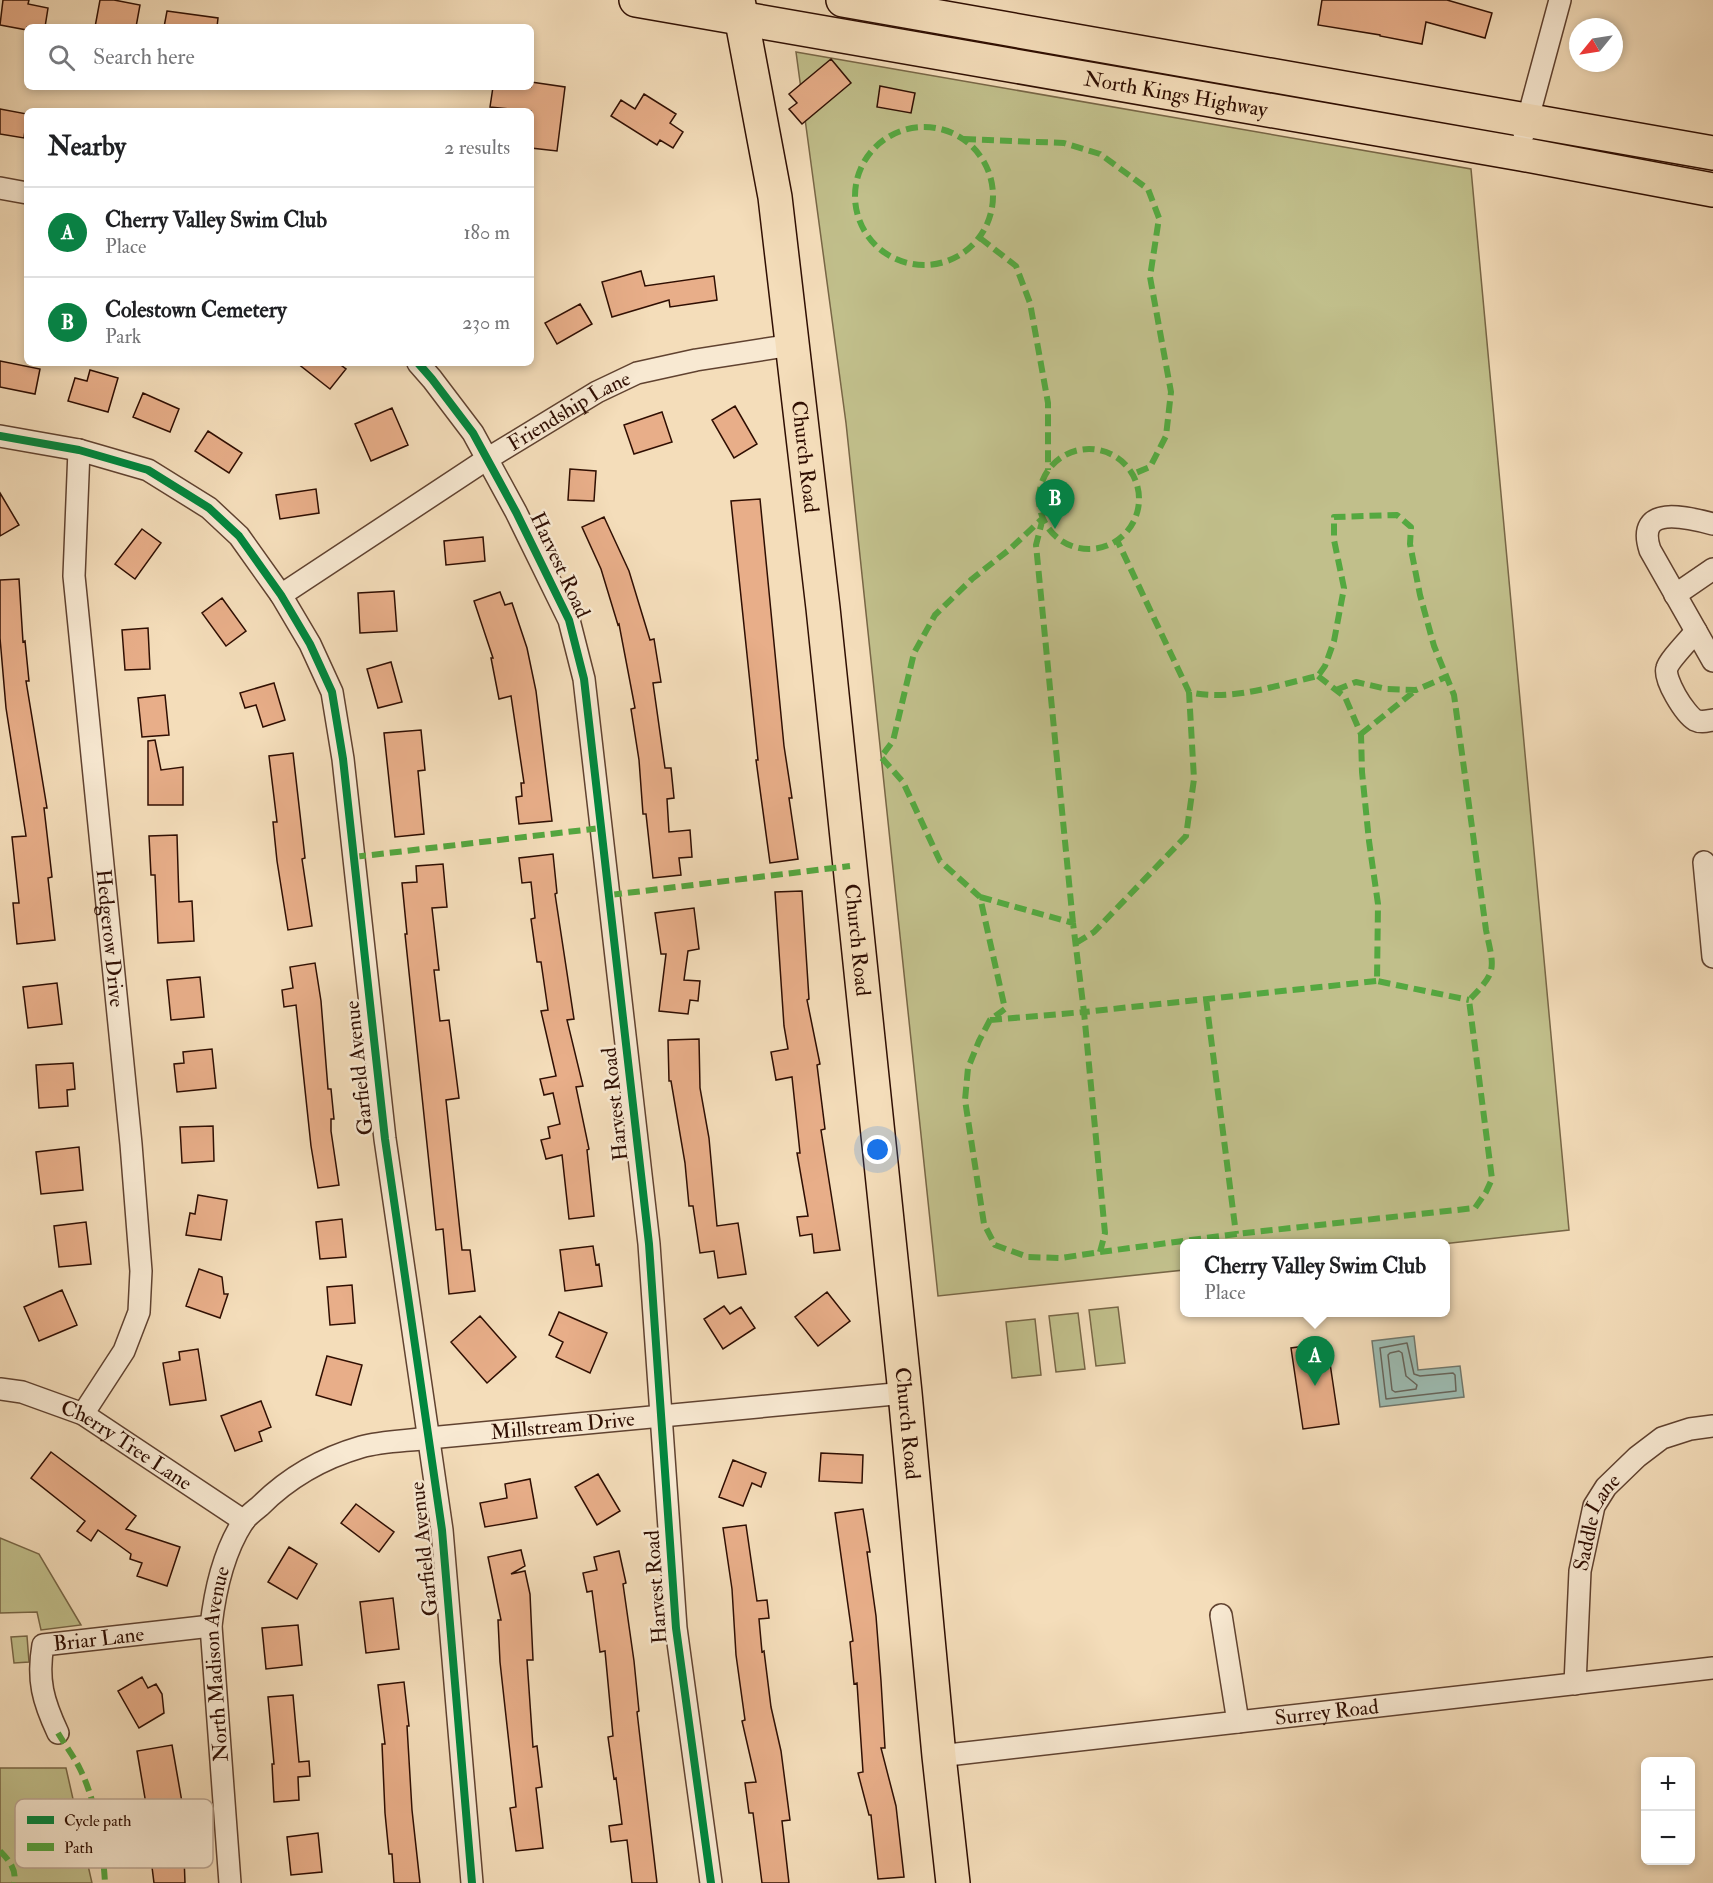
<!DOCTYPE html>
<meta charset="utf-8">
<style>
body{margin:0;font-family:"IM FELL Double Pica",serif;background:#f6f6f6;color:#202124}
.controls{position:absolute;right:18px;bottom:18px;display:grid;overflow:hidden;border-radius:9px;box-shadow:0 3px 9px #0003}
.controls button{width:54px;height:54px;display:grid;place-items:center;padding:0;border:0;border-bottom:2px solid #e0e0e0;background:#fff;color:#202124;font:30px sans-serif}
.compass{position:absolute;left:1569px;top:18px;width:54px;height:54px;border-radius:50%;background:#fff;box-shadow:0 3px 9px #0003;rotate:240deg}
.you{position:absolute;left:878px;top:1150px;width:21px;height:21px;margin:-15px;border:4px solid #fff;border-radius:50%;background:#1a73e8;box-shadow:0 0 0 9px #1a73e833}
.badge{display:grid;place-items:center;width:39px;height:39px;border-radius:50%;background:#0b8043;color:#fff;font-size:20px;font-weight:700}
.pin{position:absolute;translate:-50% -50px;filter:drop-shadow(0 2px 3px #0008)}
.pin::after{content:'';position:absolute;top:32px;width:21px;height:18px;background:inherit;clip-path:polygon(0 0,100% 0,50% 100%)}
.popup{position:absolute;left:1180px;top:1239px;width:270px;height:78px;box-sizing:border-box;display:grid;place-content:center;border-radius:9px;background:#fff;filter:drop-shadow(0 2px 4px #0005);font-size:20px;white-space:nowrap;color:#757577}
.popup b{font-size:22px;color:#202124}
.popup::after{content:'';position:absolute;left:50%;top:100%;margin-left:-12px;border:12px solid transparent;border-top-color:#fff}
.list{margin:0;padding:0;list-style:none}
h2{display:flex;justify-content:space-between;align-items:center;height:78px;margin:0;padding:0 24px;font-size:26px}
h2 small{font-size:20px;font-weight:400;color:#757577}
.list li{display:grid;grid-template-columns:39px 1fr auto;gap:18px;align-items:center;box-sizing:border-box;height:90px;padding:0 24px;border-top:2px solid #e0e0e0}
.list b{display:block;font-size:22px;white-space:nowrap}
.list p{margin:0;font-size:20px;white-space:nowrap;color:#757577}
.list em{font-size:20px;font-style:normal;color:#757577}
.icon{flex:none;width:33px;height:33px;fill:none;stroke:currentColor;stroke-width:2;stroke-linecap:round;stroke-linejoin:round}
.map{position:relative;flex:none;width:1713px;height:1883px;overflow:hidden}
.search{position:absolute;background:#fff;box-shadow:0 3px 9px #0003;left:24px;top:24px;width:510px;height:66px;display:flex;align-items:center;gap:15px;box-sizing:border-box;padding:0 21px;border-radius:9px;color:#757577;font-size:22px}
.panel{position:absolute;background:#fff;box-shadow:0 3px 9px #0003;left:24px;top:108px;width:510px;height:258px;border-radius:9px}
.map>svg:first-child{display:block}
.green{fill:#c1bf8b;stroke:#786646;stroke-width:1.5}
.water{fill:#9cbbb1;stroke:#70766b;stroke-width:1.5}
.lines{fill:none;stroke-linecap:round;stroke-linejoin:round}
.shore{stroke:#66645a;stroke-width:1.5}
.building{fill:#e8ae89;stroke:#2f0e02;stroke-width:1.5}
.street-casing{stroke:#604230;stroke-width:24}
.primary-casing{stroke:#2f0e02;stroke-width:36}
.street{stroke:#f8e9d2;stroke-width:21}
.primary{stroke:#f4ddba;stroke-width:33}
.quiet{stroke:#54a840;stroke-width:6;stroke-dasharray:12 6;stroke-linecap:butt}
.cycleway-casing{stroke:#f8e9d2;stroke-width:11}
.cycleway{stroke:#00873e;stroke-width:8}
.labels{text-anchor:middle;dominant-baseline:central;stroke-width:5;stroke-linejoin:round;paint-order:stroke}
.street-label{font-size:21px;fill:#2f0e02;stroke:#f8e9d2}
.key{fill:#f8e9d2;stroke:#bca794;stroke-width:1.5}
.key-label{font-size:16px;fill:#2f0e02}
</style>
<div class="map">
<svg width="1713" height="1883" viewBox="0 0 1713 1883">
<rect width="100%" height="100%" fill="#f4ddba"/>
<filter id="stains"><feTurbulence type="fractalNoise" baseFrequency=".00333" numOctaves="4"/><feColorMatrix values="0 0 0 0 .2 0 0 0 0 .09 0 0 0 0 .02 0 0 0 .5 -.17"/></filter>
<radialGradient id="worn" r=".72"><stop offset=".6" stop-color="#630" stop-opacity="0"/><stop offset="1" stop-color="#630" stop-opacity=".3"/></radialGradient>
<path class="green" d="M796,52L1471,169L1569,1230L1442,1244H1184V1270L938,1296L846,423Z
M1118,1307L1125,1363L1096,1366L1089,1310Z
M1078,1313L1085,1369L1056,1372L1049,1316Z
M1035,1319L1041,1375L1012,1378L1006,1322Z
M0,1538L39,1554L81,1625L41,1630L37,1612L0,1613Z
M27,1636L29,1662L14,1663L11,1637Z
M0,1768H66L92,1883H0Z"/>
<path class="water" d="M1414,1336L1418,1370L1460,1366L1464,1397L1380,1407L1372,1341Z"/>
<g class="lines">
<path class="shore" d="M1407,1343L1414,1374L1420,1376L1453,1373L1455,1375L1456,1391L1386,1399L1380,1348Z
M1399,1351L1402,1353L1406,1376L1417,1385L1416,1389L1395,1392L1392,1390L1388,1355L1390,1353Z"/>
</g>
<path class="building" d="M3,0H29L28,4L48,8L45,27H27V30L0,25Z
M100,0H114L140,5L136,27H95Z
M1322,0H1447L1492,13L1485,38L1426,22L1422,44L1380,36V35L1318,25Z
M167,11L218,18L217,27H164Z
M831,59L851,83L802,124L789,109L797,103L789,94Z
M531,82L565,87L557,151L531,148V111L490,107L493,87H531Z
M880,86L915,93L911,113L877,107Z
M644,94L676,114L670,123L683,132L673,148L660,140L657,145L611,116L621,100L635,109Z
M0,109L27,114L24,138L0,134Z
M641,271L645,286L714,276L717,300L670,307L669,300L612,317L602,282Z
M580,304L592,324L557,344L545,323Z
M0,361L40,369L35,394L0,387Z
M297,363H338L346,369L330,389Z
M90,370L118,378L108,412L68,401L75,378L87,381Z
M143,393L179,409L170,432L133,417Z
M735,406L757,444L734,458L712,420Z
M392,408L408,445L371,461L355,424Z
M662,412L672,442L634,454L624,425Z
M208,431L242,453L229,473L195,451Z
M570,469L596,471L594,501L568,500Z
M316,489L319,513L280,519L276,495Z
M0,493L19,525L0,536Z
M760,499L784,746L792,798H789L798,859L770,863L756,760H758L731,501Z
M604,517L629,571L650,640L654,639L661,682L653,683L665,768H671L674,798L667,799L669,832L690,830L692,857L679,858L681,875L653,878L646,814H643L639,760L631,709L635,708L619,624L618,625L601,569L582,527Z
M142,529L161,543L135,579L115,564Z
M483,537L485,561L446,565L444,541Z
M19,579L23,642L25,641L29,681H26L47,808H44L52,877L48,878L55,940L17,944L13,903H19L12,837L26,836L6,708L0,638V580Z
M394,591L397,631L360,633L358,593Z
M500,592L505,605L512,603L527,648L536,691L552,821L519,824L516,797L522,796L521,783H524L511,696L499,699L491,658H493L474,601Z
M222,598L246,631L226,646L202,613Z
M148,628L150,669L125,670L122,630Z
M391,662L402,702L378,708L367,669Z
M274,683L285,720L263,727L256,705L245,708L240,693Z
M165,695L169,735L142,737L138,698Z
M421,730L425,770L418,771L424,834L395,837L384,733Z
M155,740L161,770L183,767V805H148V741Z
M293,753L305,858L302,859L312,926L288,930L277,861L273,822H277L269,756Z
M177,835L179,902L192,901L194,941L158,943L155,875H151L149,836Z
M553,854L557,893L555,894L574,1019L567,1020L583,1086L576,1087L589,1149L587,1150L594,1216L569,1219L562,1155L546,1159L541,1140L550,1138L548,1127L560,1124L553,1093L544,1095L540,1079L556,1076L541,1011L548,1010L541,962H537L531,919L535,918L531,882L522,883L519,858Z
M443,864L447,907L432,908L439,970H434L440,1021L449,1020L459,1098L446,1100L462,1250H470L475,1291L449,1294L443,1229L436,1230L405,934H407L402,883L417,882L416,866Z
M802,891L809,999L807,1000L820,1064L817,1065L825,1129L821,1130L840,1250L814,1253L812,1234L800,1236L797,1217L808,1216L797,1153H800L792,1077L776,1080L771,1052L788,1049L784,1026L775,892Z
M694,908L699,949L688,951L684,980L700,981L698,1001L690,1000L688,1014L659,1011L666,954H661L655,913Z
M315,963L321,1001L328,1089H331L334,1119H331V1131L339,1185L318,1188L311,1146L296,1005L284,1007L282,990L293,988L290,967Z
M200,977L204,1017L171,1020L167,980Z
M57,983L62,1024L28,1028L23,987Z
M699,1039L700,1088L709,1138L717,1226L738,1223L746,1274L718,1278L714,1251L700,1253L693,1206H689L685,1163L671,1081H669L668,1040Z
M212,1049L216,1088L177,1092L174,1064L184,1063L183,1052Z
M73,1063L75,1089L67,1090L68,1106L39,1108L36,1065Z
M213,1126L214,1161L182,1163L180,1127Z
M79,1147L83,1190L41,1194L36,1152Z
M198,1195L227,1200L221,1240L186,1235L190,1213L195,1214Z
M342,1219L346,1257L320,1259L316,1222Z
M86,1222L91,1264L59,1267L54,1226Z
M593,1246L596,1265L599,1264L602,1286L565,1291L560,1250Z
M199,1269L222,1277L224,1294H228L220,1318L186,1306Z
M352,1285L355,1323L330,1325L327,1287Z
M62,1290L77,1325L39,1341L24,1307Z
M827,1292L850,1321L818,1346L795,1317Z
M724,1306L730,1314L741,1307L755,1328L723,1349L704,1319Z
M559,1312L607,1333L590,1373L556,1357L563,1342L549,1335Z
M480,1316L516,1357L487,1383L451,1342Z
M1327,1343L1339,1424L1303,1429L1291,1348Z
M198,1349L206,1400L170,1405L163,1363L180,1360L179,1352Z
M327,1356L362,1365L351,1405L316,1395Z
M261,1401L271,1427L259,1432L262,1441L235,1451L221,1416Z
M51,1452L136,1516L126,1529L180,1547L167,1586L137,1576L142,1563L130,1559L131,1554L98,1530L91,1541L77,1531L85,1521L31,1478Z
M821,1453L863,1455L862,1483L819,1481Z
M733,1460L766,1473L761,1487L752,1483L743,1506L719,1497Z
M598,1474L620,1511L597,1525L575,1487Z
M530,1479L537,1518L485,1527L480,1503L507,1498L505,1484Z
M356,1504L394,1532L379,1552L341,1523Z
M863,1509L870,1552H867L876,1616L881,1681L885,1748H881L896,1806L904,1877L878,1879L871,1815H869L858,1773L863,1772L857,1683L854,1684L850,1642L853,1641L835,1513Z
M746,1525L757,1601L767,1600L769,1618L759,1619L762,1652L764,1651L771,1707L781,1751L790,1820L782,1821L789,1883H762L753,1813H749L745,1783L756,1782L742,1721L745,1720L736,1655L732,1589L723,1528Z
M289,1547L317,1564L297,1599L268,1582Z
M521,1550L525,1566L511,1574L525,1571L530,1594L533,1660H527L533,1747L537,1746L542,1787L536,1788L543,1848L516,1851L510,1808L516,1807L500,1662L498,1620H501L488,1557Z
M619,1551L626,1583L623,1584L634,1661L639,1711L637,1712L657,1883H632L627,1840L611,1842L609,1826L622,1824L616,1778L614,1779L608,1737L613,1736L605,1651L600,1652L592,1591L587,1592L583,1573L597,1570L594,1557Z
M393,1598L399,1649L366,1653L360,1602Z
M298,1625L302,1665L266,1669L262,1628Z
M142,1677L148,1688L156,1684L162,1694L164,1713L139,1728L118,1691Z
M404,1682L409,1726H407L412,1810L420,1883H394L392,1854H389L385,1813L382,1744H385L378,1685Z
M293,1695L299,1762L309,1761L310,1776L298,1777L299,1800L274,1802L272,1764H274L268,1697Z
M172,1745L182,1802L185,1883H154L150,1851H148L146,1804L137,1751Z
M318,1833L322,1872L291,1875L287,1837Z"/>
<g class="lines">
<g class="street-casing">
<g id="street">
<path d="M1524,133L1560,0"/>
<path d="M0,188L27,193"/>
<path d="M418,363L432,379L473,433L516,512L569,620L584,679L649,1244L676,1628L711,1883"/>
<path d="M0,436L79,450L148,470L209,508L239,536L281,595L310,644L332,692L343,759L385,1139L442,1530L472,1883"/>
<path id="s1" d="M79,450L74,576L131,1144L141,1271L139,1312L124,1351L83,1414"/>
<path id="s2" d="M281,595L487,459L597,392L637,373L696,360L792,345"/>
<path d="M1675,595L1713,569"/>
<path d="M1696,631L1650,550C1635,504 1687,517 1713,524"/>
<path d="M1713,661L1696,631C1690,639 1669,660 1667,668C1663,679 1685,714 1695,720C1701,723 1707,721 1713,720"/>
<path d="M1704,862L1713,957"/>
<path id="s3" d="M0,1389L22,1392L83,1414L244,1521"/>
<path d="M1221,1615L1238,1722"/>
<path id="s4" d="M1575,1684L1580,1571L1594,1506L1606,1487L1637,1457L1662,1438L1690,1429L1713,1426"/>
<path id="s5" d="M58,1733C43,1701 37,1680 43,1645L211,1626"/>
<path id="s6" d="M939,1756L1713,1668"/>
<path id="s7" d="M230,1883L211,1626C215,1590 223,1553 243,1522C247,1516 254,1511 260,1506C288,1478 323,1458 361,1447C382,1441 407,1441 429,1438L905,1393"/>
</g>
</g>
<g class="primary-casing">
<g id="primary">
<path id="s8" d="M636,0L1521,154L1713,190"/>
<path id="s9" d="M738,0L775,197L823,608L905,1393L939,1756L953,1883"/>
<path d="M843,0L1713,153"/>
</g>
</g>
<use href="#street" class="street"/>
<use href="#primary" class="primary"/>
<path class="quiet" d="M855 196a69 69 0 1 1 138 0a69 69 0 1 1-138 0Z
M964,139L1064,143L1100,154L1148,189L1159,218L1150,277L1171,392L1166,436L1150,467L1133,474
M980,238L1016,266L1030,303L1048,403V470
M1039 499a50 50 0 1 1 100 0a50 50 0 1 1-100 0Z
M1043,518L1036,545L1073,923
M1318,676L1345,697L1361,734L1362,772L1369,841L1378,904L1377,981L1469,1000
M1336,690L1356,682L1387,689L1416,690L1446,677
M1361,734L1416,690
M354,857L601,828
M610,895L850,866
M980,897L1073,923L1084,1012L1377,981
M1076,943L1094,932L1186,836L1194,779L1189,692
M1206,999L1236,1234
M990,1020L1084,1012L1105,1233L1100,1252L1061,1258L1028,1257L995,1245L984,1224L965,1100L968,1068L979,1041L990,1020L1005,1009L980,897L940,861L903,782L881,757L893,741L914,653L935,615L972,579L1010,549L1043,518
M1100,1252L1236,1234L1475,1208L1486,1192L1492,1179L1469,1000C1498,971 1494,969 1486,930L1454,695L1434,646L1420,595L1410,544L1411,527L1397,515L1334,517V540L1344,588L1334,641L1325,666L1318,676C1277,685 1230,702 1189,692L1117,540
M58,1733C65,1745 74,1757 80,1769C96,1801 103,1847 105,1883
M0,1851C9,1860 17,1870 14,1883"/>
<g class="cycleway-casing">
<path id="cycleway" d="M418,363L432,379L473,433L516,512L569,620L584,679L649,1244L676,1628L711,1883
M0,436L79,450L148,470L209,508L239,536L281,595L310,644L332,692L343,759L385,1139L442,1530L472,1883"/>
</g>
<use href="#cycleway" class="cycleway"/>
</g>
<g class="labels">
<g class="street-label">
<text stroke="none"><textPath href="#s8" startOffset="548">North Kings Highway</textPath></text>
<text stroke="none"><textPath href="#s2" startOffset="342">Friendship Lane</textPath></text>
<text stroke="none"><textPath href="#s9" startOffset="462">Church Road</textPath></text>
<text transform="translate(560 565) rotate(65)">Harvest Road</text>
<text stroke="none"><textPath href="#s1" startOffset="490">Hedgerow Drive</textPath></text>
<text stroke="none"><textPath href="#s9" startOffset="948">Church Road</textPath></text>
<text transform="translate(359 1068) rotate(-96)">Garfield Avenue</text>
<text transform="translate(615 1104) rotate(-96)">Harvest Road</text>
<text stroke="none"><textPath href="#s9" startOffset="1434">Church Road</textPath></text>
<text stroke="none"><textPath href="#s7" startOffset="712">Millstream Drive</textPath></text>
<text stroke="none"><textPath href="#s3" startOffset="140">Cherry Tree Lane</textPath></text>
<text stroke="none"><textPath href="#s4" startOffset="165">Saddle Lane</textPath></text>
<text transform="translate(424 1549) rotate(-96)">Garfield Avenue</text>
<text transform="translate(656 1587) rotate(-94)">Harvest Road</text>
<text stroke="none"><textPath href="#s5" startOffset="147">Briar Lane</textPath></text>
<text stroke="none"><textPath href="#s7" startOffset="220">North Madison Avenue</textPath></text>
<text stroke="none"><textPath href="#s6" startOffset="390">Surrey Road</textPath></text>
</g>
</g>
<rect x="15" y="1799" width="198" height="69" rx="9" class="key"/>
<rect x="27" y="1816" width="27" height="8" fill="#00873e"/>
<rect x="27" y="1843" width="27" height="8" fill="#54a840"/>
<g class="key-label">
<text x="64" y="1826">Cycle path</text>
<text x="64" y="1853">Path</text>
</g>
<rect width="100%" height="100%" filter="url(#stains)"/>
<rect width="100%" height="100%" fill="url(#worn)"/>
</svg>
<div class="controls">
<button>+</button>
<button>−</button>
</div>
<svg class="compass" viewBox="-18 -18 36 36"><path d="M0-13l5 13h-10z" fill="#e53935"/><path d="M0 13l5-13h-10z" fill="#757577"/></svg>
<div class="you"></div>
<div class="pin badge" style="left:1315px;top:1386px">A</div>
<div class="popup"><b>Cherry Valley Swim Club</b>Place</div>
<div class="pin badge" style="left:1055px;top:529px">B</div>
<div class="search"><svg class="icon" aria-label="search" viewBox="0 0 24 24"><circle cx="10" cy="10" r="6"/><path d="M15 15l6 6"/></svg>Search here</div>
<section class="panel">
<h2>Nearby<small>2 results</small></h2>
<ul class="list">
<li><span class="badge">A</span><div><b>Cherry Valley Swim Club</b><p>Place</p></div><em>180 m</em></li>
<li><span class="badge">B</span><div><b>Colestown Cemetery</b><p>Park</p></div><em>230 m</em></li>
</ul>
</section>
</div>
